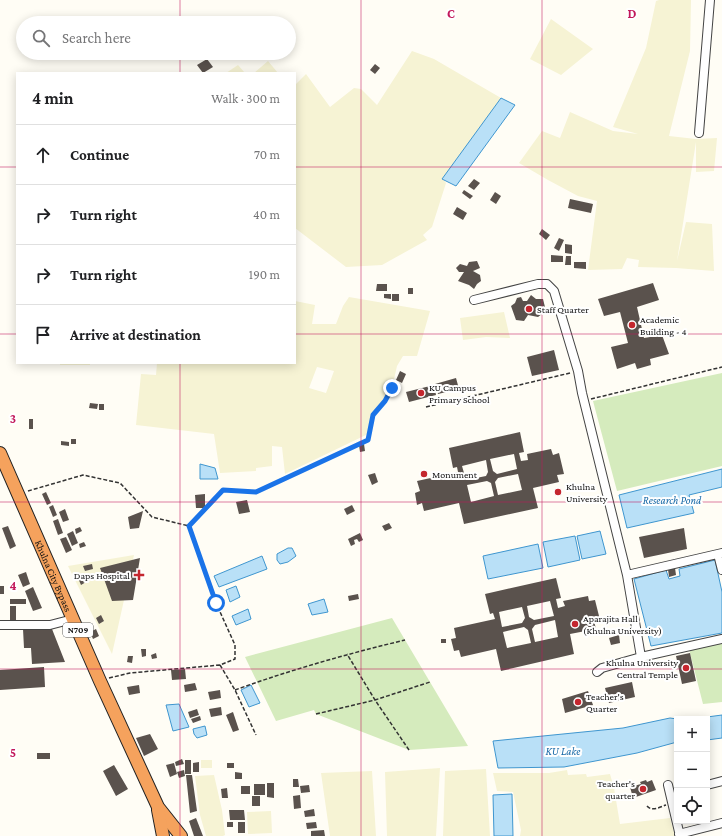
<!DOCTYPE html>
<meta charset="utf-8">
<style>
body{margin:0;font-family:"Crimson Pro",serif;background:#f6f6f6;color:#202124}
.controls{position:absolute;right:12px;bottom:12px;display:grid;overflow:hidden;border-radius:0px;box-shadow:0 2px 10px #0003}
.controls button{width:36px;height:36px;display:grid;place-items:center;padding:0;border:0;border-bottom:1px solid #e0e0e0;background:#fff;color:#202124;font:20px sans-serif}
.stop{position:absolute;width:12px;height:12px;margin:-9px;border:3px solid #1a73e8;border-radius:50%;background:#fff}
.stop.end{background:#1a73e8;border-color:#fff;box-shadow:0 1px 4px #0008}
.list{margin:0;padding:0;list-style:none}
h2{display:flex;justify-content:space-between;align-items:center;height:52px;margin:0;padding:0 16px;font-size:17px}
h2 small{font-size:13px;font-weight:400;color:#757577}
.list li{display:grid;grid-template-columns:26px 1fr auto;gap:12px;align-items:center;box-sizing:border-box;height:60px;padding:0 16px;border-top:1px solid #e0e0e0}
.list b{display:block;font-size:15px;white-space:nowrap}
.list em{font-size:13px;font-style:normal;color:#757577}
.icon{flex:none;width:22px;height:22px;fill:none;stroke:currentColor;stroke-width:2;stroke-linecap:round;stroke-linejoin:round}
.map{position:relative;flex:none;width:722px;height:836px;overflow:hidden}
.search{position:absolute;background:#fff;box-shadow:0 2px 10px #0003;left:16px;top:16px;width:280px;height:44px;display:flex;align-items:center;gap:10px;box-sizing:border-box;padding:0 14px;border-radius:22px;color:#757577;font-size:15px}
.panel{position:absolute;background:#fff;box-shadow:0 2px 10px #0003;left:16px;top:72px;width:280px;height:292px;border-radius:0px}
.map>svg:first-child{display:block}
.farmland{fill:#f6f3d4;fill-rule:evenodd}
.green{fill:#d5ebbd}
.water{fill:#b9e0f7;stroke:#3f96cf}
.building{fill:#5a524d;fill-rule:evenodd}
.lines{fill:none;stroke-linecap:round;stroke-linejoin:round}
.minor-casing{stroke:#444;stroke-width:10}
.highway-casing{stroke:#222;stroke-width:14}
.path{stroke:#333;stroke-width:1.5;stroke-dasharray:4 2;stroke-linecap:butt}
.minor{stroke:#fff;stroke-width:8}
.highway{stroke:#f5a25d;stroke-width:12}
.route{stroke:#1a73e8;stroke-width:5}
.grid{fill:none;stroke:#c2185b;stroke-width:1;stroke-opacity:0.55}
.poi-dot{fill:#c4262e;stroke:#fff;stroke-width:1.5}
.labels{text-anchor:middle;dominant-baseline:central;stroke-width:4;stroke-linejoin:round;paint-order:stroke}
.shield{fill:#fff;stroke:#585858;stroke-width:1}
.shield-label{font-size:9px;font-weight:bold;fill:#111}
.poi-label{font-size:10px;fill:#111;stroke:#fff;text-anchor:start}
.street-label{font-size:10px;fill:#111;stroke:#fff}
.water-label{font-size:11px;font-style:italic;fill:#1768a6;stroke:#fff}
.grid-label{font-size:13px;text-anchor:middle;font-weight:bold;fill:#c2185b;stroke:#fff;stroke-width:4;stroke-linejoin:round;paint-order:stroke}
</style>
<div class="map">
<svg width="722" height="836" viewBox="0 0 722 836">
<rect width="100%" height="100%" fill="#fffdf5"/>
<path class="farmland" d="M659,0H691L690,51L669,136L696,139L717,138L714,171L696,172V142L677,261L686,222L712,224L714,271L676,268L638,267L639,260L627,258L622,269L588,270L597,201L578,196L548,180L519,163L542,131L560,138L570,112L613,131L638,134L613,127L646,48L656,1Z
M551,19L593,49L561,75L530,59Z
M412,51L434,59L501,98L443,179L446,183L432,227L423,235L427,240L382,265L346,267L295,228V85L306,74L330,107L354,88L361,89L377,105Z
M268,61L278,73H254Z
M238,65L245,73H226Z
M349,297L430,311L417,356H403L397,366L392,388L373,415L370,433L285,474L282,447L272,446V466L256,468V471L220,473L214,434L136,425L141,374L156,375L157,363H295V301L315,305L312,324H336L343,306ZM317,367L334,371L326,393L309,388Z
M504,312L510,338L486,337L463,340L460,318Z
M60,363H90V365H60Z
M134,555L112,654L68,566Z
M201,760H212V768H201Z
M440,768L436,836H387L385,772Z
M486,769L490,836H443L445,771Z
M567,770L568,775L586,774L587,777L610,774L614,788L620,824L670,818L675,836H520L521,830L513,792L497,791L493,773H549Z
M372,771L376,836H330L321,773Z
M214,775L222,810L225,835L223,836H206L200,815L195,776Z
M271,811L272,833L248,834L247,812Z"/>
<path class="green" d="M722,373V466L617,491L593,401Z
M392,618L468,746L409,750L316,714L314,710L276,721L245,657Z
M722,641V702L703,704L689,649Z"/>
<path class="water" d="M501,98L515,105L456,186L442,179Z
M200,464L215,468L218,479H200Z
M722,469V487L689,495L694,513L627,528L619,495Z
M600,531L606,554L582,559L577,536Z
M575,536L580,560L548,567L543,542Z
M538,544L543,568L488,579L483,556Z
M288,548H292L296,556L288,562L280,564L277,560V554Z
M262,556L267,569L219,587L214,576Z
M715,560L722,592V633L651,646L634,579L666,570L669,579L680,576L679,569Z
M236,586L240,597L230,602L226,590Z
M324,599L328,612L312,615L308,604Z
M248,609L251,619L236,625L232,616Z
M251,685L260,703L249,707L241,690Z
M179,704L189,727L173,731L166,705Z
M722,715V738L707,740V719H692Z
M670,718L677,719V742L637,753L564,767L498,768L493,741L623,728Z
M205,726L207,735L197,738L194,734L193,729Z
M512,794L513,836H494L493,795Z"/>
<path class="building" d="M207,59L213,67L203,73L197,65Z
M375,64L380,68L375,74L370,70Z
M474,179L480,183L474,190L468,186Z
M464,190L473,196L470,199L462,193Z
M495,192L501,196L496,204L490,200Z
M570,199L593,204L591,213L568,208Z
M457,207L467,213L463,220L453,214Z
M542,229L550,235L546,240L539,234Z
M559,238L564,240L559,251L554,248Z
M565,244L572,245V254L565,253Z
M551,255L563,256V262H551Z
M566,256H571V265H565Z
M477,261L480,268L473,271L480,275L481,281L477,284L474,289L469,285L458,281L464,272H459L456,268L460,264L467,266L469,262Z
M574,262H586V269L574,268Z
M653,283L659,300L637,307L644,338L662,335L669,354L650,359L651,365L637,369L635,363L617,369L611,347L628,343L620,312L604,316L598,299Z
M377,284H387V291H376Z
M408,288H413V294H408Z
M384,294H391V299L384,298Z
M392,294H399V301H392Z
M531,295L536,299H543L546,311L538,317L528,315L524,321L516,320L511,306L515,303L517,298L521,297L523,301H527Z
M554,350L559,370L532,376L527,357Z
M400,371L406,374L402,383L396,380Z
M456,378L459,389L438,394L435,384Z
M434,385L436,395L409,402L406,392Z
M90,403L98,404L97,409L89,408Z
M99,404H104V410H99Z
M29,419H33V429H29Z
M520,432L524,452L519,453L521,461L528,460L527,454L551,449L553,455L559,453L564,474L557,475L559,482L533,488L538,508L464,524L459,503L424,511L422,503L417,505L415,493L420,491L417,481L458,472L457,467L453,468L449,448ZM514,454L517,469L497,474L493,471L490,459ZM486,460L488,472L486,476L466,480L462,466ZM518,474L522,490L498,495L495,482L498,478ZM487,481L491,483L494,496L471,502L467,485Z
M71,439H76V444H71Z
M61,441L69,442V446L61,445Z
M364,444L365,451L360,452L359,445Z
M375,473L378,482L372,485L368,475Z
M46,492L51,503L47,505L42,494Z
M205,494V508H196L195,495Z
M247,500L250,512L239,514L236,502Z
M53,505L57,515L53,517L49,507Z
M352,505L355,511L347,515L344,509Z
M65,509L69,520L63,522L59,512Z
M143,511L139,528L130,529L128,517Z
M58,519L63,533L58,535L53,521Z
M389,523L392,528L385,531L382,526Z
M8,526L16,546L10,549L2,528Z
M80,527L82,531L76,534L75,529Z
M684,528L687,549L644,558L639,537Z
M73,531L78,543L72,546L67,534Z
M360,533L363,540L359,542L357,539L354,540L355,544L351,546L348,539Z
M66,537L72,550L66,553L60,539Z
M84,542L86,546L80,548L79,544Z
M140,558L133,600L112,601L100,568Z
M92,564L93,569L85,571L83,566Z
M675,568L676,575L669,577L668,569Z
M26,572L30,584L23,587L18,575Z
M83,575L86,582L81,585L78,578Z
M556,578L561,598L556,599L558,608L565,606L563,601L588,596L589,601L595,600L600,620L594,621L596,629L570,634L574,654L501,671L496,649L461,657L459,650L454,651L451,639L456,638L454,628L495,619L493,613L490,614L485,594ZM550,601L554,616L534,620L529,617L527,606ZM522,607L525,618L522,623L502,627L499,612ZM555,620L558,637L535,642L532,629L535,625ZM524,627L528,630L531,643L507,648L503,632Z
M0,586H4V594H0Z
M33,587L42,608L33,611L25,591Z
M358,594L359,599L349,601L348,596Z
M10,599H26V604H10Z
M10,606H16V622H10Z
M101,615L104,621L99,624L96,618Z
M23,629H52L65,662L32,664L31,648H24Z
M96,629L99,636L93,639L90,632Z
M619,635L620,643L611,645L609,638Z
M441,639H446V643H441Z
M141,649H146V656L142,657Z
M156,653L157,658L152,659L151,655Z
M690,653L696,681L682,684L676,656Z
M128,656H133L132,663L127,662Z
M44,667L45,687L0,690V670Z
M185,669L186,679L172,680L171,670Z
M632,682L635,697L609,703L605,688Z
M195,683L197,690L185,692L184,685Z
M139,685L140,693L129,695L127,687Z
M220,690L221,698L210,700L208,692Z
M588,691L593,705L565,713L562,699Z
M221,707L222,715L211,717L209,709Z
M197,709L199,715L190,718L188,712Z
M233,712L239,730L233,732L226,715Z
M200,716L201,720L193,723L191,719Z
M150,734L158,749L144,756L136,738Z
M37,753H50V759H37Z
M182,759L184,764L176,766L175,762Z
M185,760H191V774H185Z
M199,762V772H193V763Z
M174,763L177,774L170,777L166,765Z
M227,763H234V768H227Z
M114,765L128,789L116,796L103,771Z
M184,770L185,776L179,778L177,772Z
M235,772L242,773V779H235Z
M186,775H192L197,811L190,813Z
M293,779H298L299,787H293Z
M646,780L647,782L652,780L656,790L633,798L630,787L641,784L640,782Z
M267,783H274V798L267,797Z
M254,784H265V795H254Z
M309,785L310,792L301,793L300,786Z
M241,786H250V794H241Z
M227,788L228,798H222L221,789Z
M300,795L301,808L294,809L293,796Z
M252,796H260V806H252Z
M314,809L315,816L305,817L304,811Z
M229,810H244L245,820H230Z
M196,818L203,836H194L189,821Z
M227,822H233V827H227Z
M238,822H245V833H238Z
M316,822L317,828L307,829L306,823Z
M324,830L325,836H311V831Z"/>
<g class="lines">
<g class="minor-casing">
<path id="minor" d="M699,133L710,0
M474,300L538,284H547L554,291L578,371L582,393L627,575L641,657
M718,554L722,570
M627,575L722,553
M0,625H50L73,619
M597,672L602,668L641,657L722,639
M668,785L680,836
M707,785L722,781
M679,834L722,823"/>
</g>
<g class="highway-casing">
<g id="highway">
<path id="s1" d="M0,453L100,681L158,807L181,836"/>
<path d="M158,810L163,836"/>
</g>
</g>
<path class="path" d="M591,399L722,367
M426,407L570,373
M28,491L83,475L120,483L152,517L189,526L223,490L256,492L368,440L373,415L385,401L392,388
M220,665L235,690L256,735
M109,678L130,673L220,665L235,659V645L216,603L189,526
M235,690C290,670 347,654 405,640
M316,714L375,700L347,654
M409,750L375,700L430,682
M647,806C652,812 660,807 666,805"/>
<use href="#minor" class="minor"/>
<use href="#highway" class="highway"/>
</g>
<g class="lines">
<path class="route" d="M216,603L189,526L223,490L256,492L368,440L373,415L385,401L392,388"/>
</g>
<path class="grid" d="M180,0V23M361,0V836M542,0V836M180,53V73M0,167H17M295,167H722M0,334H17M295,334H722M180,363V836M0,502H722M0,669H722"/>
<g class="poi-dot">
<circle cx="529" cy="309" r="4"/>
<circle cx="632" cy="325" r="4"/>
<circle cx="421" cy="393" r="4"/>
<circle cx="424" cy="474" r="4"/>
<circle cx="558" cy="492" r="4"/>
<path d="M137 569h4v4h4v4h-4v4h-4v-4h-4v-4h4z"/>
<circle cx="575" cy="624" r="4"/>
<circle cx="686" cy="668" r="4"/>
<circle cx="578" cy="702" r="4"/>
<circle cx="643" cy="789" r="4"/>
</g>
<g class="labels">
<rect class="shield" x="63" y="623" width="30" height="14" rx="3"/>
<g class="shield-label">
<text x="78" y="630">N709</text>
</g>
<g class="poi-label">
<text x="537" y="309">Staff Quarter</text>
<text x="640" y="319">Academic<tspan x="640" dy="12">Building - 4</tspan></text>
<text x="429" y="387">KU Campus<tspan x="429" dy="12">Primary School</tspan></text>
<text x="432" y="474">Monument</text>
<text x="566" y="486">Khulna<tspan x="566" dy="12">University</tspan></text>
<text x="130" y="575" text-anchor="end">Daps Hospital</text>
<text x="583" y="618">Aparajita Hall<tspan x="583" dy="12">(Khulna University)</tspan></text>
<text x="678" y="662" text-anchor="end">Khulna University<tspan x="678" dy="12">Central Temple</tspan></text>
<text x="586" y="696">Teacher's<tspan x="586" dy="12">Quarter</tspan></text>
<text x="635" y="783" text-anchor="end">Teacher's<tspan x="635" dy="12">quarter</tspan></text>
</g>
<g class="street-label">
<text stroke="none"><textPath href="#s1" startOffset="134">Khulna City Bypass</textPath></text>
</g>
<g class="water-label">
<text x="672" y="500">Research Pond</text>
<text x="563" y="751">KU Lake</text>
</g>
</g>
<g class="grid-label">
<text x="451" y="18">C</text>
<text x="632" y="18">D</text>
<text x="13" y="423">3</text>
<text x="13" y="590">4</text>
<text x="13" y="757">5</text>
</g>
</svg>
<div class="controls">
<button>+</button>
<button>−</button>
<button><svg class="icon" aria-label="locate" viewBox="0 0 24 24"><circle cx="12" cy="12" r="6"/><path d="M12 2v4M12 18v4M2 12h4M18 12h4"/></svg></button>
</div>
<div class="stop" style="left:216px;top:603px"></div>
<div class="stop end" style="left:392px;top:388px"></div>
<div class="search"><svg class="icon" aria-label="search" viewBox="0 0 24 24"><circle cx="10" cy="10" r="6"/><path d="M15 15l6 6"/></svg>Search here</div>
<section class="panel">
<h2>4 min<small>Walk · 300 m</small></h2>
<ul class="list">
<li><svg class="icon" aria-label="ahead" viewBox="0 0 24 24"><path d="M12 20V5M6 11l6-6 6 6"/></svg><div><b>Continue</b></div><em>70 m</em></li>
<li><svg class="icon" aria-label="right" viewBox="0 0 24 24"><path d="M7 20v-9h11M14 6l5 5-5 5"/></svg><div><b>Turn right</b></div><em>40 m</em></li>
<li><svg class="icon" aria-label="right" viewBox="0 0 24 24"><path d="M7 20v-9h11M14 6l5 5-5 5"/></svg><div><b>Turn right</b></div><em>190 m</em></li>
<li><svg class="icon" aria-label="arrive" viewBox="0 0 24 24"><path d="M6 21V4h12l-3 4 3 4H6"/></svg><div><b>Arrive at destination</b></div></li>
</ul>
</section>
</div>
